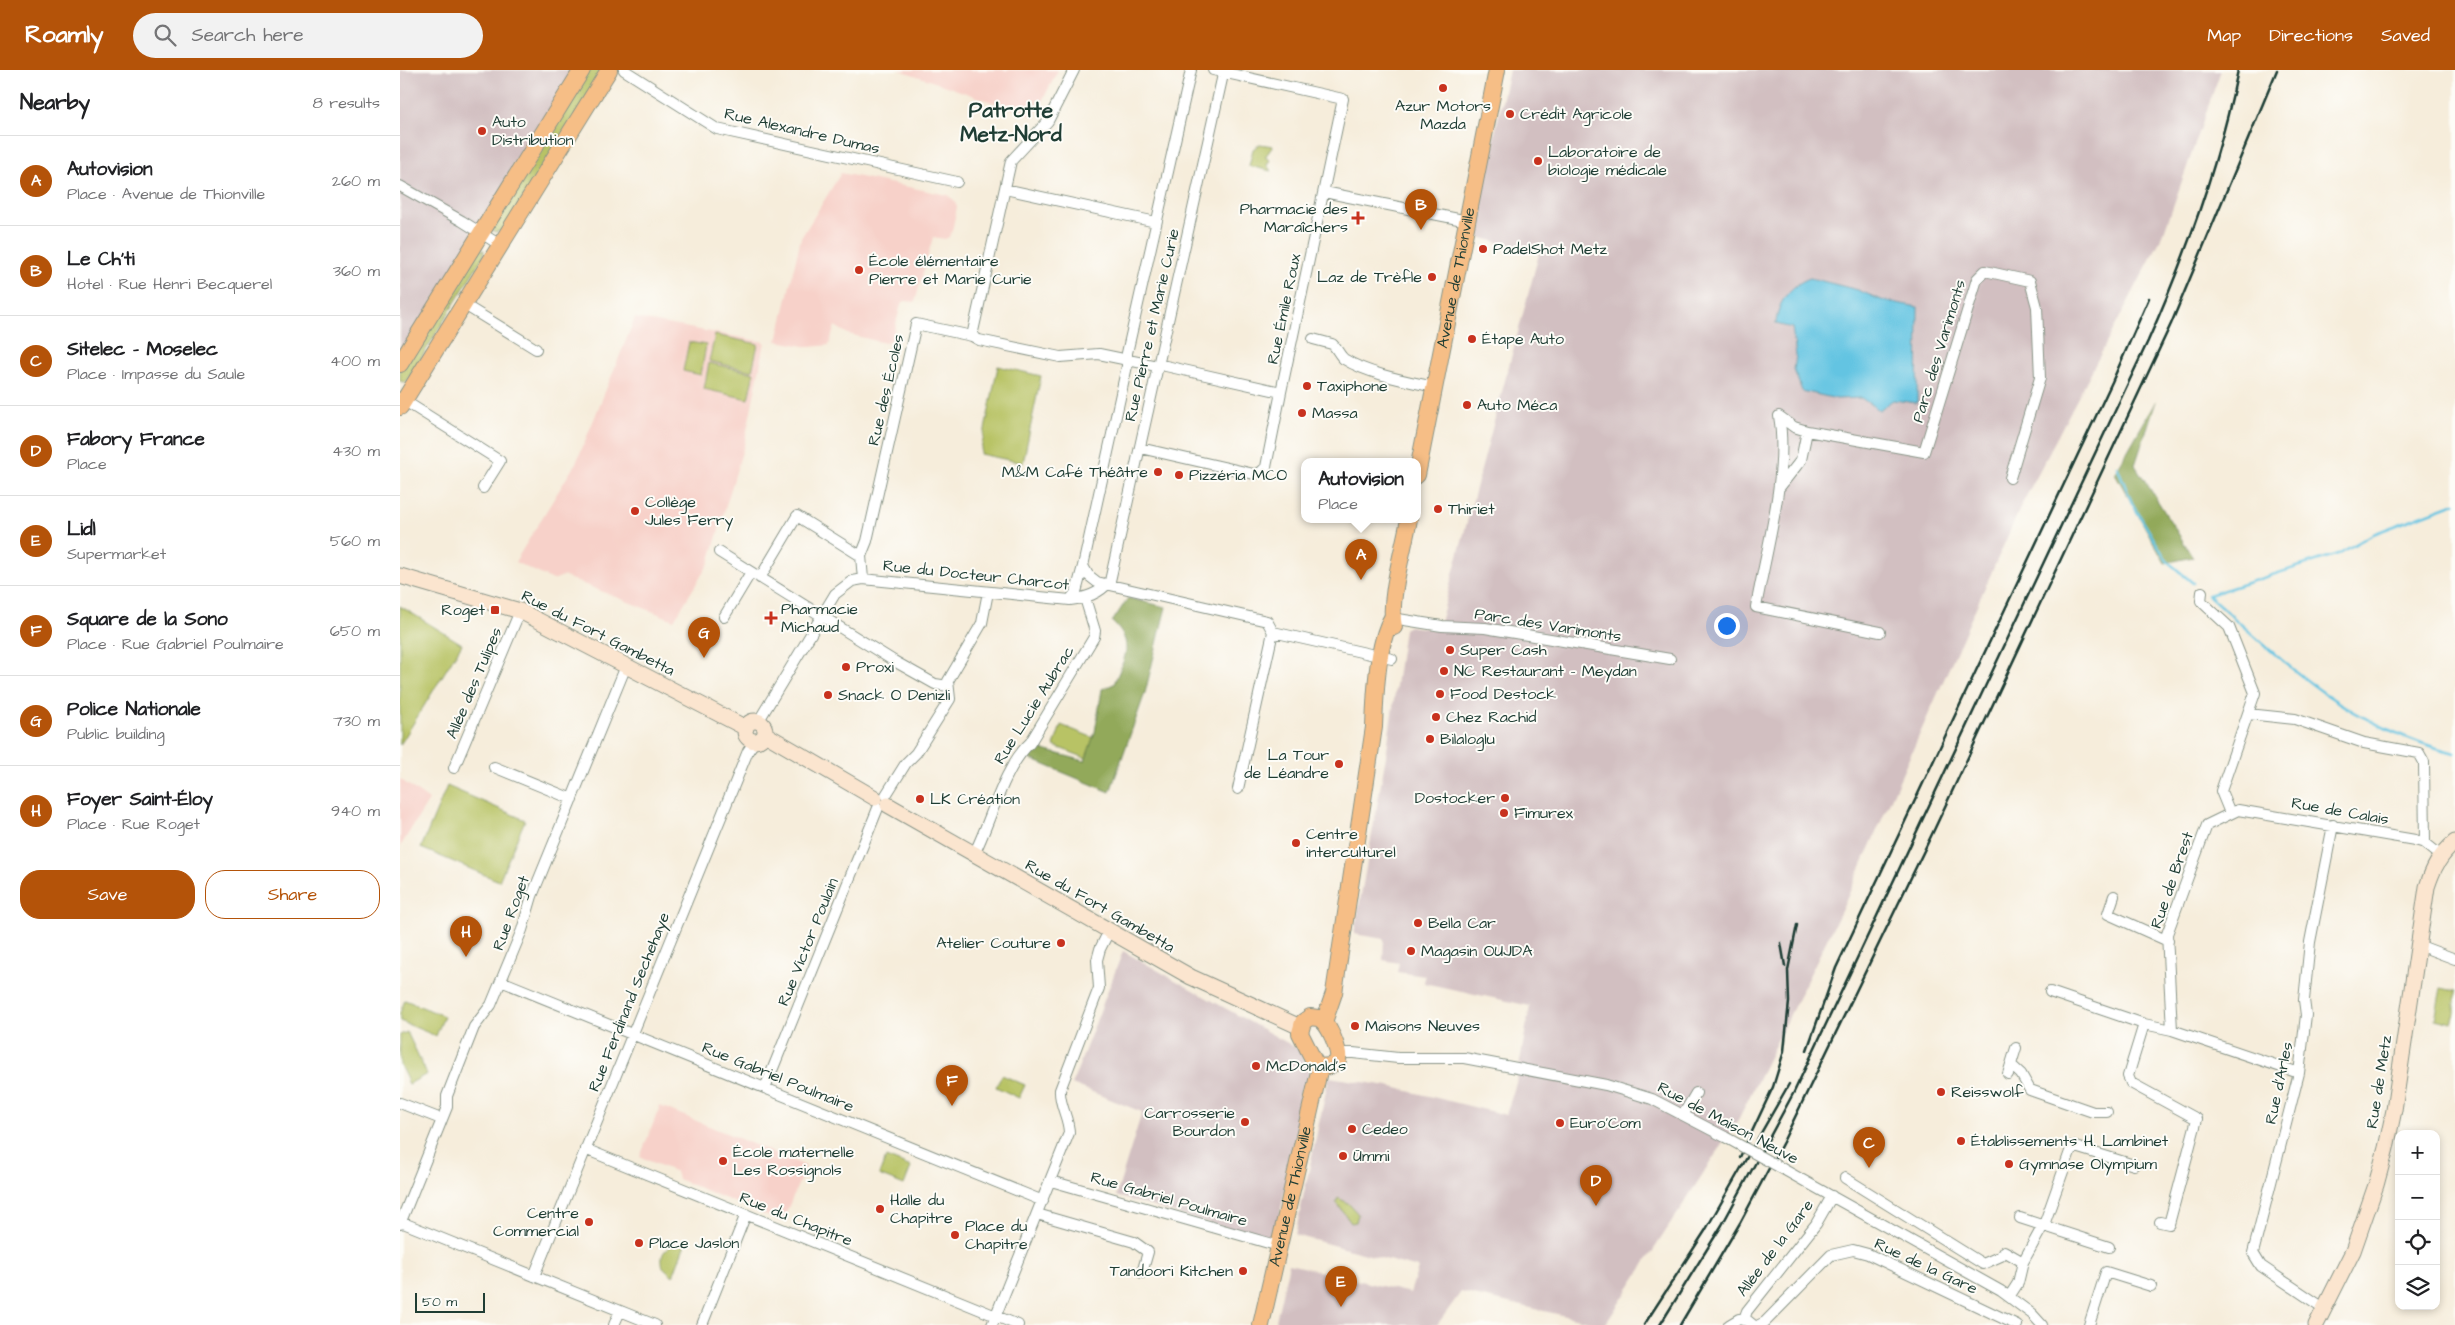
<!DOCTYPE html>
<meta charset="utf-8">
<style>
body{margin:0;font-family:"Architects Daughter",sans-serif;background:#f2f2f2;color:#202124}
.controls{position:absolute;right:15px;bottom:15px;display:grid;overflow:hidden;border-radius:10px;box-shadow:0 2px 8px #0003}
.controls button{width:45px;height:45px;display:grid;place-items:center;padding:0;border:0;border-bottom:1px solid #e0e0e0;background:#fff;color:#202124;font:25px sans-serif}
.scale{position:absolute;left:15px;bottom:12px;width:70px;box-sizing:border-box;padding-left:5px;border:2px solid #1f3d34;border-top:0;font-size:14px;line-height:18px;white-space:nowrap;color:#1f3d34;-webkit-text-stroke:4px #fdfcf7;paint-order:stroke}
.you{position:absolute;left:1326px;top:555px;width:18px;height:18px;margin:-12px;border:4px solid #fff;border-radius:50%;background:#1a73e8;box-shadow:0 0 0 8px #1a73e833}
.badge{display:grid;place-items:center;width:32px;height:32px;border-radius:50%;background:#b45309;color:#fff;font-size:16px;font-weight:700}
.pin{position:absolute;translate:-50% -41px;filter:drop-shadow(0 1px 2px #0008)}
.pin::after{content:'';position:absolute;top:26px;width:18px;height:15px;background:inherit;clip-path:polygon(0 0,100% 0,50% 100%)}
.popup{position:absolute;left:901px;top:388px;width:120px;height:65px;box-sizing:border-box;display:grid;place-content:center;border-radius:10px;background:#fff;filter:drop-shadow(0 1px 4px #0005);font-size:16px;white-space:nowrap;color:#757577}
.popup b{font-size:19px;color:#202124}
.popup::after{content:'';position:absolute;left:50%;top:100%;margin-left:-10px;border:10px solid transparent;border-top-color:#fff}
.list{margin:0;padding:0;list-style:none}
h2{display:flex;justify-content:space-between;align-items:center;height:65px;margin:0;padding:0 20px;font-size:21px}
h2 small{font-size:16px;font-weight:400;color:#757577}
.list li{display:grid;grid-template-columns:32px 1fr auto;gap:15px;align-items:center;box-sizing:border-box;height:90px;padding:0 20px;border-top:1px solid #e0e0e0}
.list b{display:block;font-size:19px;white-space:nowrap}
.list p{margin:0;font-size:16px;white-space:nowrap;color:#757577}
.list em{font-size:16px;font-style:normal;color:#757577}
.actions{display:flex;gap:10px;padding:15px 20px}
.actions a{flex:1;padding:11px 0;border:1px solid #b45309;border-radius:20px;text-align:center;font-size:18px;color:#b45309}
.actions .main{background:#b45309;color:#fff}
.icon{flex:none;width:28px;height:28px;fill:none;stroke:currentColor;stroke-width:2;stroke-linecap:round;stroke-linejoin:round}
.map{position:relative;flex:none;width:2055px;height:1255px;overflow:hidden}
header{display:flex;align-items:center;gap:30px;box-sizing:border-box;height:70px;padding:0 25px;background:#b45309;color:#fff}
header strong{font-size:24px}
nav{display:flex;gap:28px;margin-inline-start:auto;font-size:18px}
.search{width:350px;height:45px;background:#f2f2f2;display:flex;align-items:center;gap:12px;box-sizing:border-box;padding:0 18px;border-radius:28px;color:#757577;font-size:19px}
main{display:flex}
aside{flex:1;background:#fff}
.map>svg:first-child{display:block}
.built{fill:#f7d1c9}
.industrial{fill:#d2bfc1}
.green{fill:#b8c365;stroke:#6c804c}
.forest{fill:#92a95a;stroke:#587347}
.water{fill:#64c4e2;stroke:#42808b}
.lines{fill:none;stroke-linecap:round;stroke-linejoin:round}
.stream{stroke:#64c4e2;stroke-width:2.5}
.street-casing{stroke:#8a9588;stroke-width:12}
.secondary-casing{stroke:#8a9588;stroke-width:17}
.primary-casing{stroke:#8a9588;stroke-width:18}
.street{stroke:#fff;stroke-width:10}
.secondary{stroke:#fbe5cf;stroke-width:15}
.primary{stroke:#f6be86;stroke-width:16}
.rail{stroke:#1f3d34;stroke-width:2.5}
.street-bridge-casing{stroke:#8a9588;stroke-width:12;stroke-linecap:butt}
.street-bridge{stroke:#fff;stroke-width:10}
.poi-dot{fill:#c8321e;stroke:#fdfcf7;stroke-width:2}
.labels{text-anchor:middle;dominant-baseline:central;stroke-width:4;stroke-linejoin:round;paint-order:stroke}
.poi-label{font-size:16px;fill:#1f3d34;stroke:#fdfcf7;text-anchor:start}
.street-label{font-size:16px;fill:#1f3d34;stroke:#fdfcf7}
.district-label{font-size:21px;font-weight:bold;fill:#1f3d34;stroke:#fdfcf7}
</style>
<header>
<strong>Roamly</strong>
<div class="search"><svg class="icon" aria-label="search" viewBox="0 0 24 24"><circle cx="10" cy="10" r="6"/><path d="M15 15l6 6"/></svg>Search here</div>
<nav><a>Map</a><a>Directions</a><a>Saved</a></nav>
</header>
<main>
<aside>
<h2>Nearby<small>8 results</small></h2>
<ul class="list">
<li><span class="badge">A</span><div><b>Autovision</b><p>Place · Avenue de Thionville</p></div><em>260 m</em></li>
<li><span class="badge">B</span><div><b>Le Ch'ti</b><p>Hotel · Rue Henri Becquerel</p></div><em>360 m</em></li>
<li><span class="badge">C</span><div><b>Sitelec - Moselec</b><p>Place · Impasse du Saule</p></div><em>400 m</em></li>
<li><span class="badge">D</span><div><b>Fabory France</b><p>Place</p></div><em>430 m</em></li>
<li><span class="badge">E</span><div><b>Lidl</b><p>Supermarket</p></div><em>560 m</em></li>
<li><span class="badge">F</span><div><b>Square de la Sono</b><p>Place · Rue Gabriel Poulmaire</p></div><em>650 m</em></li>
<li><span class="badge">G</span><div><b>Police Nationale</b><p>Public building</p></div><em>730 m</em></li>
<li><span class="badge">H</span><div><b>Foyer Saint-Éloy</b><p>Place · Rue Roget</p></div><em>940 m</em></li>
</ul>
<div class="actions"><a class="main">Save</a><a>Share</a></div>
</aside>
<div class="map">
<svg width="2055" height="1255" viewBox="0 0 2055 1255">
<rect width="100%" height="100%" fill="#fdfcf7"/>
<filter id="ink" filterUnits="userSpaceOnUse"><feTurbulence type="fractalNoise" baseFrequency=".02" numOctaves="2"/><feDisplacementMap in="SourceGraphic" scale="10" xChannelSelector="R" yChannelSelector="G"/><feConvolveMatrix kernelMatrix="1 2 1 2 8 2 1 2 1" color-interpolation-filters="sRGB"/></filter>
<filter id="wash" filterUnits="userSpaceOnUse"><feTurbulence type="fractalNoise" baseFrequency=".0096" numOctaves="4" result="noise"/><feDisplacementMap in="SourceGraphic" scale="20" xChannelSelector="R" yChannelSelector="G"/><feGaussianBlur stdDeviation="1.12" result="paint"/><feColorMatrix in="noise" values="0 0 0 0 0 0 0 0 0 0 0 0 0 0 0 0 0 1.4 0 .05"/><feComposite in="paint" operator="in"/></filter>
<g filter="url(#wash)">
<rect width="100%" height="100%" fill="#f6eddb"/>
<path class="built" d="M500,0H658L635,45L632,46Z
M441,103L547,125L554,130L557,137L552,161L549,167L545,169L533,167L515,232L505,231L501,234L492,269L485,273L448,264L435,256L429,275L410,277L377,271L401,168Z
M235,248L365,272L344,375L309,493L274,550L163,506L153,510L115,492L177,391Z
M0,709L29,730L0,777Z
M260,1036L406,1096L382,1152L278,1109L276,1102L240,1087Z"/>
<path class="industrial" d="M0,0H182L0,294Z
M1109,0H1821L1763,165L1621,436L1443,837L1339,1048L1205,1255L1061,1222L1037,1255H875L889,1194L1010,1223L1018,1198L895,1165L929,1007L988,1016L1106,1045L1116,1013L1130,936L1024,913L1025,906L997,902L999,893L983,890L984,869L954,864L986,686L1004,559L1009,556L1038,560L1139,184L1076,166L1083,116Z
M723,881L900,980L909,1004L874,1172L716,1126L742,1042L672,1014Z"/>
<path class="green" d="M188,0H204L102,161L95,162L91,159Z
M860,74L873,76L865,87L870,90L867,95L871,101L849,96L853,79Z
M78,178L84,180V185L6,313L0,311V301Z
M315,265L358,274L352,301L309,291Z
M289,272L306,275L301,305L283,301Z
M309,293L354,303L348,329L304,319Z
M598,296L641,306L623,393L580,384Z
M0,536L62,574L0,675Z
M661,655L694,668L686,688L654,676Z
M47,716L125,750L99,811L21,778Z
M2041,918L2055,921V943L2052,953L2035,949Z
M5,930L44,946L36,966L0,951V943Z
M7,962L27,1004L9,1014L0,995V965Z
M602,1005L625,1015L619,1028L596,1017Z
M486,1087L511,1097L504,1115L479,1105Z
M938,1128L948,1133L958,1144L956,1152L951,1153L936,1132Z
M279,1173L285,1174L273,1206L263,1197C259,1183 266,1177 279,1173Z"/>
<path class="forest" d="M1756,331L1735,395L1793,487L1765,493L1715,403Z
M728,528L766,537L745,623L710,722L628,688L636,678L685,691L695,662L702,619L714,614C724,588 736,574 712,552Z"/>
<path class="water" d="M1410,208L1458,220L1481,230L1518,237L1517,333L1493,330L1479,340L1461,328L1437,329L1402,321L1394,300L1396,285L1392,258L1376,254C1377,233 1390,215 1410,208Z"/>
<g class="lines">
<path class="stream" d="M1717,396L1732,433L1767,491L1793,513
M1808,525C1846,558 1883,594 1924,623C1963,650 2010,672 2055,683
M1809,525L1938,484L1973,464L2055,433"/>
</g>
</g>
<g filter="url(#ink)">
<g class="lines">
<g class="street-casing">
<path id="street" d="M224,0L317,59L557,112
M813,0L943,29L881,322
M0,116L62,151L100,175
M605,119L756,152
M924,122L1068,151
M63,234L136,279
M572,266L579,270L660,287L699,284L757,296
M913,269L932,274C937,278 939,285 944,289C968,304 1007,311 1034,317
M0,328L100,391L83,418
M1379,346L1394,357L1407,361L1524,382L1577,209L1585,201L1630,211L1637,237L1640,308L1610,408
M1379,346C1389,402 1366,481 1356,537L1480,562
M740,378L854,404L861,402L866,397L881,322L757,294
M1379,418L1401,390L1407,361
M319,482L494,591L535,614L548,616
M683,496L688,505L697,512L867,551L873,562
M360,508L397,446L461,486
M463,509L461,486L467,471L516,254L572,266L611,91L648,51L674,0
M1802,522L1801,531L1829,557L1855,623L1821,721L1830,743
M670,530L676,522L683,496L727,296V283L791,0
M324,547L351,502
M992,548L1042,556L1085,558L1270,589
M873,562L992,589
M1848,644L1895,649L1964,673L2019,683L2024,692L2025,773
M358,652L435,524L452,511L463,509L670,530C686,528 699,524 710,511L824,0
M94,697L172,729
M54,698L120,541
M838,719L873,562
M486,725L506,693L516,683L550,629L548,611L582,553L588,522
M574,784C591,751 603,698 630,673L694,567L695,561L685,528
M1714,826L1708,844L1768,871
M2018,875L2055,889
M101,911L643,1131
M1650,922L1744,954L1772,960
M1744,954L1728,1006L1731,1013L1797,1049L1769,1154L1760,1152
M940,983H953L998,988H1064L1206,1015L1252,1029L1325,1067
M1611,995L1621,1004L1630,1020L1693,1042H1707
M1899,1003L1772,960L1767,864L1807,755L1838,740L2015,770L2025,773L2041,786
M1608,1004L1616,978
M365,1018L478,738
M0,1033L41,1049
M1283,1045L1296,1023
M185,1079L618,1255
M1381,1098L1601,1221L1632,1244L1642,1255
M1445,1108L1583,1194L1601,1186L1604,1181L1623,1192
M651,1111L879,1176
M637,1144L734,1172L748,1182L742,1203
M1620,1148L1709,1177
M1,1152L255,1255
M0,1154L47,1037V1026L74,957L91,935L122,860L132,826L226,596
M134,1206L348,681L355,671
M1609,1227L1618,1213L1623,1192L1645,1152L1672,1076L1734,1095
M1925,1239L1861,1196L1853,1183L1899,1003L1906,945L1904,930L1910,872L1933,755
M1344,1249L1347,1241L1416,1154L1432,1126
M214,1255L220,1241
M302,1255L346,1144
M592,1255L669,1063C669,1048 659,1035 660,1020L699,918L697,890L700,879L709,861
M1329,1255L1339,1249L1348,1251L1353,1255
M1359,1255L1365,1252L1431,1185L1453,1180L1468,1184L1617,1255
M1689,1255L1706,1202L1751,1216"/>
</g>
<g class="secondary-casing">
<path id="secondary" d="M0,506L120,541L346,658
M345 661a10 10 0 1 1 20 0a10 10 0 1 1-20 0Z
M365,664L475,728
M488,735L791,907L900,957
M1916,1255L1953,1181L1976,1115L1986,1078L1994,1040L2027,817C2033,798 2040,785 2055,772"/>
</g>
<g class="primary-casing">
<g id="primary">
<path d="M0,294L182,0"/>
<path d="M0,337L209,0"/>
<path id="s1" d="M1017,405L1097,0"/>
<path d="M994,557C988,530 1004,478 1009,449"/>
<path d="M910,947C910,947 918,948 918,948C929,952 940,981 938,991L930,996L920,997L915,993L900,963L903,952Z"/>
<path d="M924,952L934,923L974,657C975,627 977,573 992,548"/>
<path id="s2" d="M861,1255L920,997"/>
</g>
</g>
<use href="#street" class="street"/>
<use href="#secondary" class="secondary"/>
<use href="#primary" class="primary"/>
<path class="rail" d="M1381,873L1385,896
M1407,980L1436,898L1712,312L1749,228
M1340,1087L1373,1017L1384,981L1389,932L1388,900L1397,855
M1244,1255L1305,1161L1389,1014
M1260,1255L1322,1155L1394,1022L1748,271C1787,183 1819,95 1838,0
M1280,1255L1340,1153L1383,1072L1534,760L1771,254L1877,0"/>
<g class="street-bridge-casing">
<path id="street-bridge" d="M1325,1067L1381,1098"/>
</g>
<use href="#street-bridge" class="street-bridge"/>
</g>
</g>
<g class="poi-dot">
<circle cx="1043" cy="18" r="5"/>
<circle cx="1110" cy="44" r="5"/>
<circle cx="82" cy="61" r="5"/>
<circle cx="1138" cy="91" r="5"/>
<path d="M955.5 140.5h5v5h5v5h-5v5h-5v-5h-5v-5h5z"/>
<circle cx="1083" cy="179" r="5"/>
<circle cx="459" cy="200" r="5"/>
<circle cx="1032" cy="207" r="5"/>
<circle cx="1072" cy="269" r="5"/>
<circle cx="907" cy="316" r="5"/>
<circle cx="1067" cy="335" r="5"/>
<circle cx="902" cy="343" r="5"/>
<circle cx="758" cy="402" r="5"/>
<circle cx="779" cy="405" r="5"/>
<circle cx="1038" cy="439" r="5"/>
<circle cx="235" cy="441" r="5"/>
<rect x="90" y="535" width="10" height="10" rx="2.5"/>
<path d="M368.5 540.5h5v5h5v5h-5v5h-5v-5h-5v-5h5z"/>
<circle cx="1050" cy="580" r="5"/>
<circle cx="446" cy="597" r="5"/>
<circle cx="1044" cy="601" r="5"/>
<circle cx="1040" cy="624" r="5"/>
<circle cx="428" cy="625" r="5"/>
<circle cx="1036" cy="647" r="5"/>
<circle cx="1030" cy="669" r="5"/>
<circle cx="939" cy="694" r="5"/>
<circle cx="1105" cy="728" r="5"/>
<circle cx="520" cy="729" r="5"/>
<circle cx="1104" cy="743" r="5"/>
<circle cx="896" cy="773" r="5"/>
<circle cx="1018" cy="853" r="5"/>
<circle cx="661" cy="873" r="5"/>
<circle cx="1011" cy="881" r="5"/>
<circle cx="955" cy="956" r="5"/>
<circle cx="856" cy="996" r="5"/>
<circle cx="1541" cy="1022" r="5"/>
<circle cx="845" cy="1052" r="5"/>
<circle cx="1160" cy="1053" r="5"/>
<circle cx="952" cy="1059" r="5"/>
<circle cx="1561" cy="1071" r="5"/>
<circle cx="943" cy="1086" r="5"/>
<circle cx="323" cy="1091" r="5"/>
<circle cx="1609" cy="1094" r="5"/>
<circle cx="480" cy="1139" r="5"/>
<circle cx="189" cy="1152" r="5"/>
<circle cx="555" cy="1165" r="5"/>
<circle cx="239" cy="1173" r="5"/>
<circle cx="843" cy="1201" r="5"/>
</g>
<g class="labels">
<g class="poi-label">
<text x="1043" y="36" text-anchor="middle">Azur Motors<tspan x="1043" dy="18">Mazda</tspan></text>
<text x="1120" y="44">Crédit Agricole</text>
<text x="92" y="52">Auto<tspan x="92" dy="18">Distribution</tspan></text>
<text x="1148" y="82">Laboratoire de<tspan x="1148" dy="18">biologie médicale</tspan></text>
<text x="948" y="139" text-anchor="end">Pharmacie des<tspan x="948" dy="18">Maraîchers</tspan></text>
<text x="1093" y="179">PadelShot Metz</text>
<text x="469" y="191">École élémentaire<tspan x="469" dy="18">Pierre et Marie Curie</tspan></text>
<text x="1022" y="207" text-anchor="end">Laz de Trèfle</text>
<text x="1082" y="269">Étape Auto</text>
<text x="917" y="316">Taxiphone</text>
<text x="1077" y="335">Auto Méca</text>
<text x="912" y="343">Massa</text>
<text x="748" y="402" text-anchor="end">M&amp;M Café Théâtre</text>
<text x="789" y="405">Pizzéria MCO</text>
<text x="245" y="432">Collège<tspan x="245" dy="18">Jules Ferry</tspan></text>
<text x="1048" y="439">Thiriet</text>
<text x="381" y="539">Pharmacie<tspan x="381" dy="18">Michaud</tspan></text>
<text x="85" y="540" text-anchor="end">Roget</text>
<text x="1060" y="580">Super Cash</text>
<text x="456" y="597">Proxi</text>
<text x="1054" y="601">NC Restaurant - Meydan</text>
<text x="1050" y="624">Food Destock</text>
<text x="438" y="625">Snack O Denizli</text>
<text x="1046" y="647">Chez Rachid</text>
<text x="1040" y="669">Bilaloglu</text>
<text x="929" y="685" text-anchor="end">La Tour<tspan x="929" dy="18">de Léandre</tspan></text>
<text x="1095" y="728" text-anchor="end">Dostocker</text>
<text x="530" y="729">LK Création</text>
<text x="1114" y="743">Fimurex</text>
<text x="906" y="764">Centre<tspan x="906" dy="18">interculturel</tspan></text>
<text x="1028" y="853">Bella Car</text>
<text x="651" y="873" text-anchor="end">Atelier Couture</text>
<text x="1021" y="881">Magasin OUJDA</text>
<text x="965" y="956">Maisons Neuves</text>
<text x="866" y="996">McDonald's</text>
<text x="1551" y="1022">Reisswolf</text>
<text x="835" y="1043" text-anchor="end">Carrosserie<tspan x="835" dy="18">Bourdon</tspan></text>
<text x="1170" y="1053">Euro'Com</text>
<text x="962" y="1059">Cedeo</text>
<text x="1571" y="1071">Établissements H. Lambinet</text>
<text x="333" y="1082">École maternelle<tspan x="333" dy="18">Les Rossignols</tspan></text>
<text x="953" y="1086">Ūmmi</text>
<text x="1619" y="1094">Gymnase Olympium</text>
<text x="490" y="1130">Halle du<tspan x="490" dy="18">Chapitre</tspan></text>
<text x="179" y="1143" text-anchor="end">Centre<tspan x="179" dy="18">Commercial</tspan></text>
<text x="565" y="1156">Place du<tspan x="565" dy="18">Chapitre</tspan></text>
<text x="249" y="1173">Place Jaslon</text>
<text x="833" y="1201" text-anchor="end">Tandoori Kitchen</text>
</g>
<g class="street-label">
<text transform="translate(402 61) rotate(13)">Rue Alexandre Dumas</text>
<text stroke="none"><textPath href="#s1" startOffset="201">Avenue de Thionville</textPath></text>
<text transform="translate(884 239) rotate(-78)">Rue Émile Roux</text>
<text transform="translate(752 255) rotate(-77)">Rue Pierre et Marie Curie</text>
<text transform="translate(1539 281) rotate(-73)">Parc des Varimonts</text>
<text transform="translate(486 320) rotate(-77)">Rue des Écoles</text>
<text transform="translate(576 505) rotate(6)">Rue du Docteur Charcot</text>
<text transform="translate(1148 555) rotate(9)">Parc des Varimonts</text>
<text transform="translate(198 563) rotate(27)">Rue du Fort Gambetta</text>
<text transform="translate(74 613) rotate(-67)">Allée des Tulipes</text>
<text transform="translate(634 635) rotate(-58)">Rue Lucie Aubrac</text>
<text transform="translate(1940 741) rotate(10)">Rue de Calais</text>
<text transform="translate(1772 810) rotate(-71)">Rue de Brest</text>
<text transform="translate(700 836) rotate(30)">Rue du Fort Gambetta</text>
<text transform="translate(111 843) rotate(-70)">Rue Roget</text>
<text transform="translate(408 872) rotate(-68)">Rue Victor Poulain</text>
<text transform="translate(229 932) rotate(-68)">Rue Ferdinand Sechehaye</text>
<text transform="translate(378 1007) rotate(22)">Rue Gabriel Poulmaire</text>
<text transform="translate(1979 1012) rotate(-81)">Rue de Metz</text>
<text transform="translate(1879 1013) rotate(-78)">Rue d'Arles</text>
<text transform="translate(1328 1053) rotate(28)">Rue de Maison Neuve</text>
<text stroke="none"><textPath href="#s2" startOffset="132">Avenue de Thionville</textPath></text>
<text transform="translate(769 1129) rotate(16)">Rue Gabriel Poulmaire</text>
<text transform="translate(396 1149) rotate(22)">Rue du Chapitre</text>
<text transform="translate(1375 1178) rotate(-53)">Allée de la Gare</text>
<text transform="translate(1526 1196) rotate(25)">Rue de la Gare</text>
</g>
<g class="district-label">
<text x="611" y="40">Patrotte<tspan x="611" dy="24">Metz-Nord</tspan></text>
</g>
</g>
</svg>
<div class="controls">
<button>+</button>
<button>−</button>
<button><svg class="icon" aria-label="locate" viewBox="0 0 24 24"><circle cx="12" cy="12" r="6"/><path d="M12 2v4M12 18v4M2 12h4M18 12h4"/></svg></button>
<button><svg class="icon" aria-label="layers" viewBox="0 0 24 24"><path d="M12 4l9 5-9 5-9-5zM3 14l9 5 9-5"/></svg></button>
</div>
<div class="scale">50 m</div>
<div class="you"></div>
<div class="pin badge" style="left:961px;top:510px">A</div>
<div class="popup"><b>Autovision</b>Place</div>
<div class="pin badge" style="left:1021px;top:160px">B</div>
<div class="pin badge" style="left:1469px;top:1098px">C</div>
<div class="pin badge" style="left:1196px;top:1136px">D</div>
<div class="pin badge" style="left:941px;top:1237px">E</div>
<div class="pin badge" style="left:552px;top:1036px">F</div>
<div class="pin badge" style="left:304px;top:588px">G</div>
<div class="pin badge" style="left:66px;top:887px">H</div>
</div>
</main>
